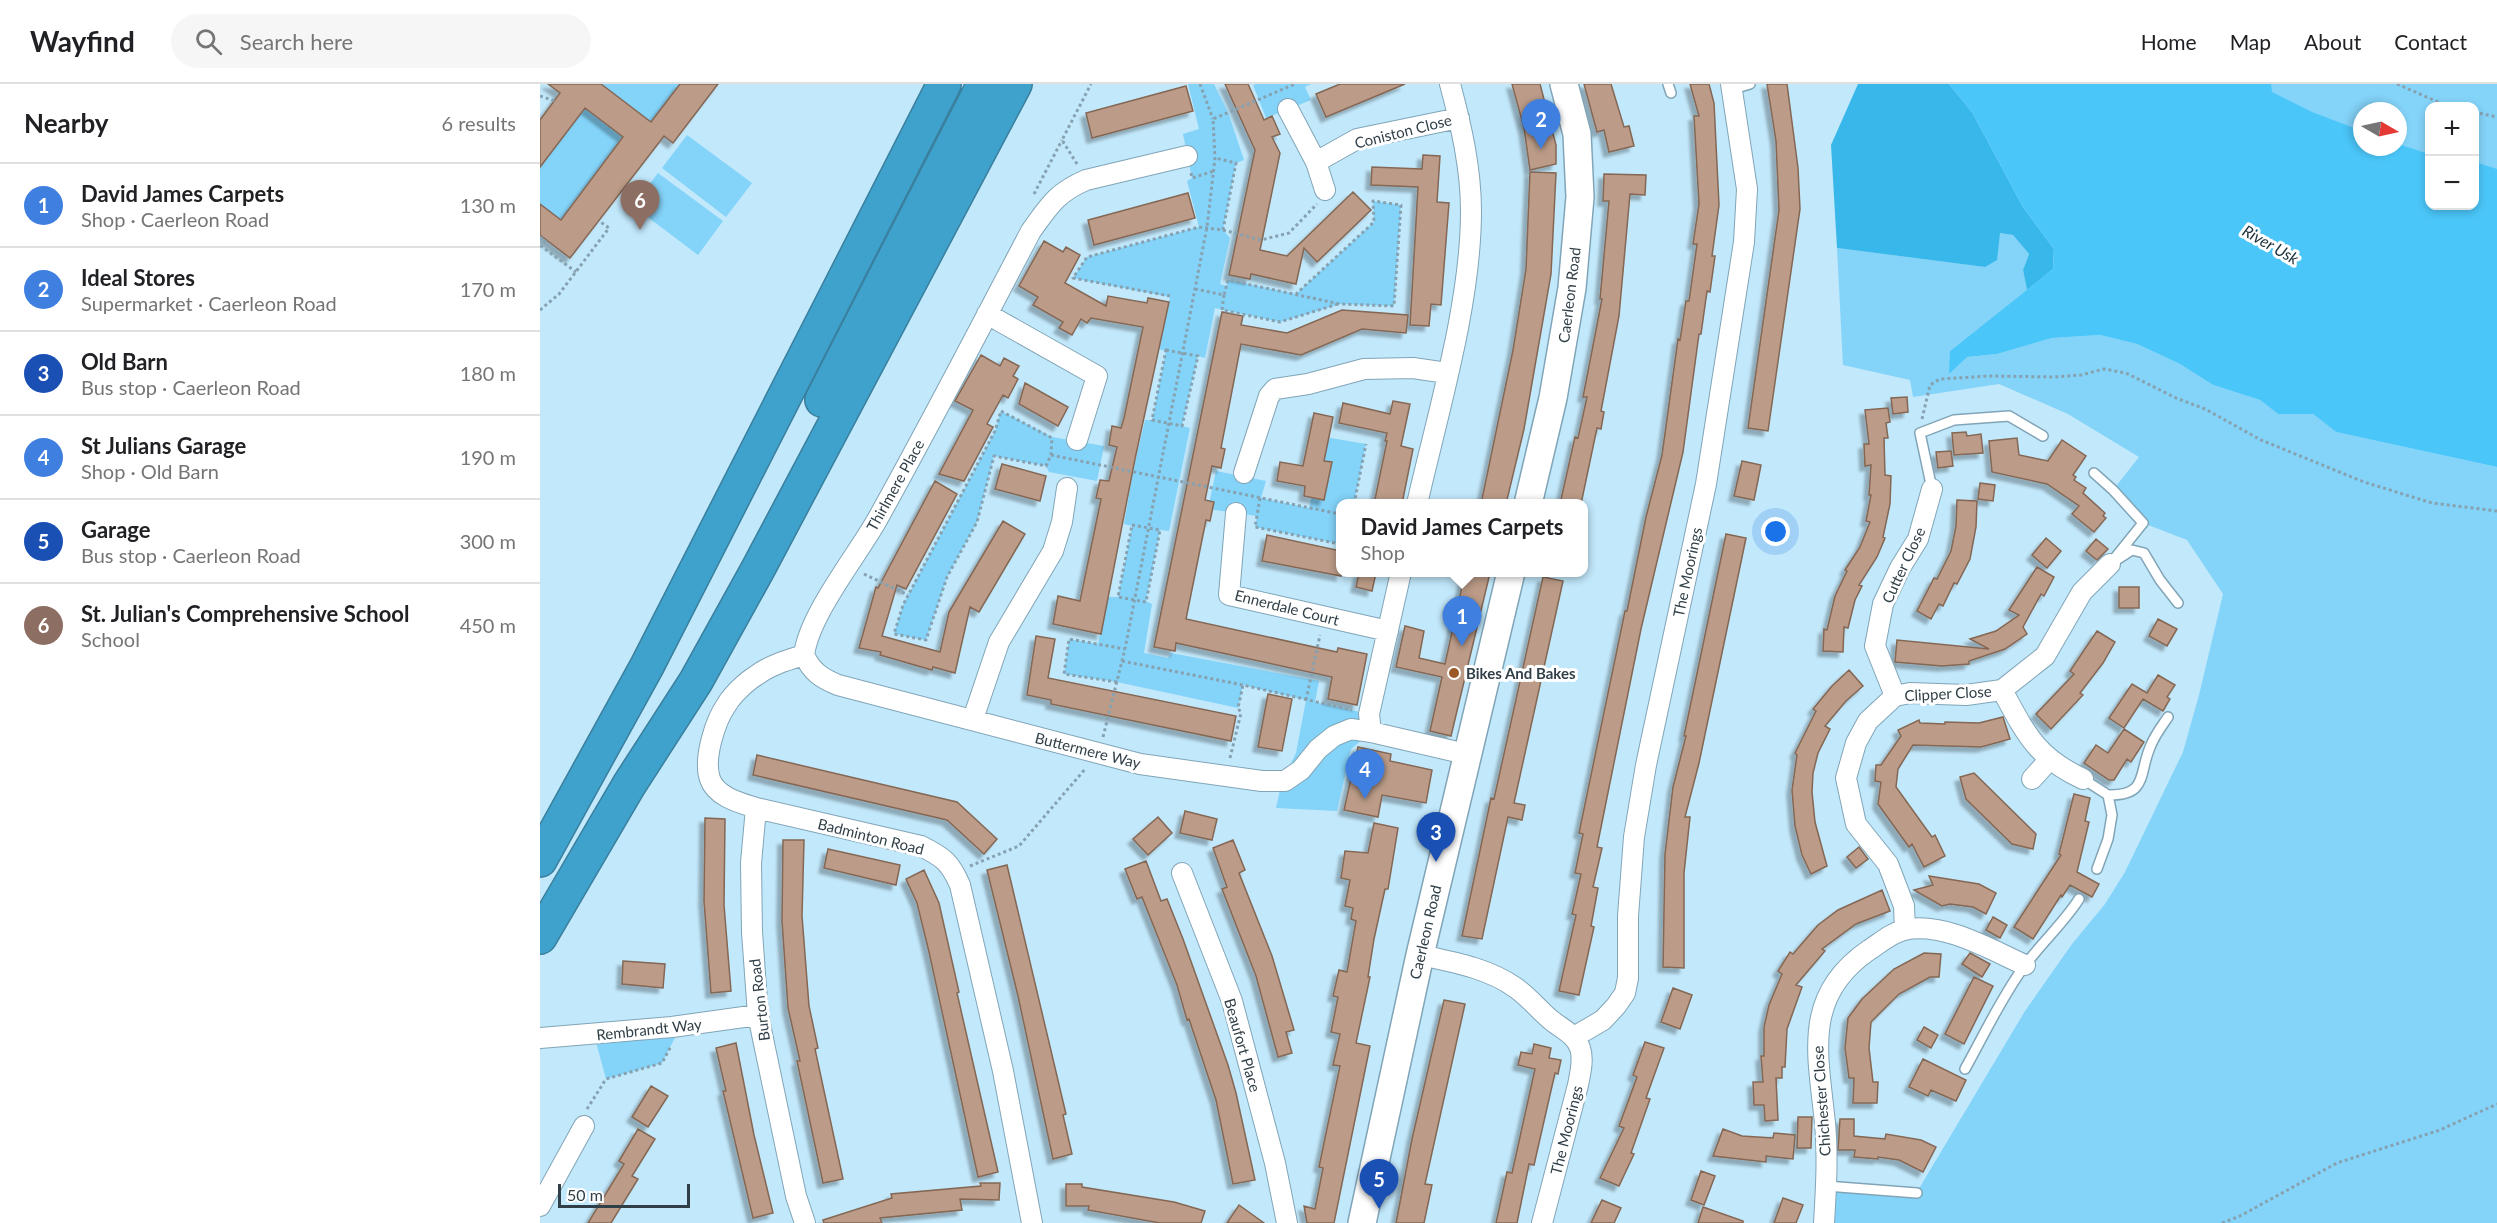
<!DOCTYPE html>
<meta charset="utf-8">
<style>
body{margin:0;font-family:Lato,sans-serif;background:#f6f6f6;color:#202124}
.controls{position:absolute;right:18px;top:18px;display:grid;overflow:hidden;border-radius:12px;box-shadow:0 3px 9px #0003}
.controls button{width:54px;height:54px;display:grid;place-items:center;padding:0;border:0;border-bottom:2px solid #e0e0e0;background:#fff;color:#202124;font:30px sans-serif}
.compass{position:absolute;left:1813px;top:18px;width:54px;height:54px;border-radius:50%;background:#fff;box-shadow:0 3px 9px #0003;rotate:99deg}
.scale{position:absolute;left:18px;bottom:15px;width:132px;box-sizing:border-box;padding-left:6px;border:3px solid #303f47;border-top:0;font-size:16px;line-height:21px;white-space:nowrap;color:#303f47;-webkit-text-stroke:4px #fff;paint-order:stroke}
.you{position:absolute;left:1236px;top:448px;width:21px;height:21px;margin:-15px;border:4px solid #fff;border-radius:50%;background:#1a73e8;box-shadow:0 0 0 9px #1a73e833}
.badge{display:grid;place-items:center;width:39px;height:39px;border-radius:50%;background:#ea580c;color:#fff;font-size:20px;font-weight:700}
.pin{position:absolute;translate:-50% -50px;filter:drop-shadow(0 2px 3px #0008)}
.pin::after{content:'';position:absolute;top:32px;width:21px;height:18px;background:inherit;clip-path:polygon(0 0,100% 0,50% 100%)}
.popup{position:absolute;left:796px;top:415px;width:252px;height:78px;box-sizing:border-box;display:grid;place-content:center;border-radius:12px;background:#fff;filter:drop-shadow(0 2px 4px #0005);font-size:20px;white-space:nowrap;color:#757577}
.popup b{font-size:22px;color:#202124}
.popup::after{content:'';position:absolute;left:50%;top:100%;margin-left:-12px;border:12px solid transparent;border-top-color:#fff}
.list{margin:0;padding:0;list-style:none}
h2{display:flex;justify-content:space-between;align-items:center;height:78px;margin:0;padding:0 24px;font-size:26px}
h2 small{font-size:20px;font-weight:400;color:#757577}
.list li{display:grid;grid-template-columns:39px 1fr auto;gap:18px;align-items:center;box-sizing:border-box;height:84px;padding:0 24px;border-top:2px solid #e0e0e0}
.list b{display:block;font-size:22px;white-space:nowrap}
.list p{margin:0;font-size:20px;white-space:nowrap;color:#757577}
.list em{font-size:20px;font-style:normal;color:#757577}
.icon{flex:none;width:33px;height:33px;fill:none;stroke:currentColor;stroke-width:2;stroke-linecap:round;stroke-linejoin:round}
.map{position:relative;flex:none;width:1957px;height:1139px;overflow:hidden}
header{display:flex;align-items:center;gap:36px;box-sizing:border-box;height:84px;padding:0 30px;background:#fff;border-bottom:2px solid #e0e0e0}
header strong{font-size:28px}
nav{display:flex;gap:33px;margin-inline-start:auto;font-size:21px}
.search{width:420px;height:54px;background:#f6f6f6;display:flex;align-items:center;gap:15px;box-sizing:border-box;padding:0 21px;border-radius:33px;color:#757577;font-size:22px}
main{display:flex}
aside{flex:1;background:#fff}
.map>svg:first-child{display:block}
.green{fill:#84d3f9;fill-rule:evenodd}
.forest{fill:#38b7ea}
.water{fill:#4bc6f9}
.building{fill:#bc9c88;stroke:#846754;stroke-width:1.5;filter:url(#shadow)}
.lines{fill:none;stroke-linecap:round;stroke-linejoin:round}
.lane-casing{stroke:#81a5b7;stroke-width:12}
.street-casing{stroke:#81a5b7;stroke-width:22}
.secondary-casing{stroke:#81a5b7;stroke-width:30}
.highway-casing{stroke:#3a7f9d;stroke-width:36}
.path{stroke:#86a2b1;stroke-width:3;stroke-dasharray:3 3;stroke-linecap:butt}
.lane{stroke:#fff;stroke-width:9}
.street{stroke:#fff;stroke-width:20}
.secondary{stroke:#fff;stroke-width:27}
.highway{stroke:#3fa2cc;stroke-width:33}
.poi-dot{fill:#9c5928;stroke:#fff;stroke-width:2}
.labels{text-anchor:middle;dominant-baseline:central;stroke-width:6;stroke-linejoin:round;paint-order:stroke}
.street-label{font-size:15px;fill:#303f47;stroke:#fff}
.poi-label{font-size:15px;font-weight:bold;fill:#303f47;stroke:#fff;text-anchor:start}
.water-label{font-size:16px;font-style:italic;fill:#1a2e38;stroke:#fff}
</style>
<header>
<strong>Wayfind</strong>
<div class="search"><svg class="icon" aria-label="search" viewBox="0 0 24 24"><circle cx="10" cy="10" r="6"/><path d="M15 15l6 6"/></svg>Search here</div>
<nav><a>Home</a><a>Map</a><a>About</a><a>Contact</a></nav>
</header>
<main>
<aside>
<h2>Nearby<small>6 results</small></h2>
<ul class="list">
<li><span class="badge" style="background:#3f7fe0">1</span><div><b>David James Carpets</b><p>Shop · Caerleon Road</p></div><em>130 m</em></li>
<li><span class="badge" style="background:#3f7fe0">2</span><div><b>Ideal Stores</b><p>Supermarket · Caerleon Road</p></div><em>170 m</em></li>
<li><span class="badge" style="background:#1a4fb4">3</span><div><b>Old Barn</b><p>Bus stop · Caerleon Road</p></div><em>180 m</em></li>
<li><span class="badge" style="background:#3f7fe0">4</span><div><b>St Julians Garage</b><p>Shop · Old Barn</p></div><em>190 m</em></li>
<li><span class="badge" style="background:#1a4fb4">5</span><div><b>Garage</b><p>Bus stop · Caerleon Road</p></div><em>300 m</em></li>
<li><span class="badge" style="background:#8d6e63">6</span><div><b>St. Julian's Comprehensive School</b><p>School</p></div><em>450 m</em></li>
</ul>
</aside>
<div class="map">
<svg width="1957" height="1139" viewBox="0 0 1957 1139">
<defs>
<filter id="shadow"><feDropShadow dx="-5" dy="5" stdDeviation="1.5" flood-color="#0004"/></filter>
</defs>
<rect width="100%" height="100%" fill="#c2e8fb"/>
<path class="green" d="M62,0H140L111,38Z
M648,0H674L688,28L704,76L696,79L683,146L690,154L680,200L686,202L688,196L756,210L834,138L833,117L861,121L854,222L800,220L740,238L675,224L665,274L658,272L642,342L650,344L629,447L620,446L606,517L612,520L604,569L628,574L631,569L779,597L775,618L829,630L831,648L811,665L797,727L736,724L742,697L756,669L766,616L703,601L698,624L577,598L524,590L529,555L558,560L567,513H578L592,442L584,440L593,387L605,336H612L626,267L619,265L630,213L533,194L547,173L659,143L647,97L652,94L643,50L659,45Z
M716,0H771L765,3L771,16L726,34L713,1Z
M1603,0H1957V159ZM1890,22H1934V122H1890ZM1822,27H1858V63H1822Z
M45,24L83,53L21,136L0,120V83Z
M147,51L212,99L186,133L122,84Z
M118,89L183,137L158,171L93,122Z
M1460,149L1473,151L1489,170L1483,186L1487,206L1410,267L1427,273L1457,270L1512,254L1560,251L1597,260L1640,280L1673,301L1720,316L1738,330H1773L1796,348L1957,383V1139H1284L1286,1102L1377,1108L1485,927L1532,860L1565,820L1585,788L1643,668L1659,611L1683,510L1647,456L1603,439L1573,406L1599,373L1528,330L1459,300L1373,313L1370,296L1303,281L1297,164L1445,183Z
M461,327L512,353L564,362L557,397L509,388L506,382L454,372L437,438L407,493L386,556L354,550L363,521L455,347Z
M785,353L826,360L814,419L800,420V460L715,443L717,432L668,425L676,387L726,397L721,414L769,424Z
M141,942L122,979L66,995L54,951Z"/>
<path class="forest" d="M1318,0H1409L1432,28L1483,123L1514,165L1513,185L1487,206L1483,186L1489,170L1473,151L1460,149L1457,176L1445,183L1297,164L1291,61Z"/>
<path class="water" d="M1409,0H1731L1732,8L1772,28L1822,47V63H1858V60L1889,70L1890,122H1934L1935,78L1957,85V383L1796,348L1773,330H1738L1720,316L1673,301L1640,280L1597,260L1560,251L1512,254L1457,270L1427,273L1409,290L1410,267L1513,185L1514,165L1483,123L1432,28Z"/>
<path class="building" d="M8,0H61L111,38L140,0H178L133,59L124,52L30,174L0,151V120L21,136L83,53L45,24L0,83V36L20,9Z
M685,0H708L724,36L732,32L740,50L732,53L740,69L720,166L747,172L813,108L831,126L777,178L764,164L756,200L711,190L710,195L689,191L715,66Z
M800,0H865L786,33L776,10Z
M972,0H1000L1016,61V80L990,86L984,44Z
M1044,0H1071L1084,43L1089,42L1094,62L1069,68L1064,46L1057,48Z
M1150,0H1169L1174,19L1179,121L1172,172H1175L1170,208L1167,207L1161,250H1159L1143,368L1101,545L1057,763L1062,764L1053,803L1058,804L1051,842L1054,843L1039,911L1019,907L1036,831L1032,830L1041,790L1035,789L1043,750L1039,749L1085,527H1087L1106,433L1122,371L1138,255L1140,256L1146,217H1149L1157,160H1153L1159,120L1154,32H1159Z
M1227,0H1247L1258,84L1260,125L1228,347L1208,344L1239,126L1236,57Z
M646,2L653,27L552,54L546,29Z
M883,71L900,72L897,118L909,119L901,221L891,220L889,242L870,241L878,103L831,101L832,83L882,85Z
M990,88L1016,89L1011,190L984,345L966,420H941L973,266L986,185Z
M1064,90L1106,91L1105,111L1090,110L1079,232L1061,327L1064,328L1061,345L1057,344L1041,420H1020L1035,353L1038,354L1047,313H1043L1062,215H1060L1069,117H1063Z
M648,109L655,134L554,161L548,136Z
M504,157L523,168L526,163L540,171L525,199L566,222L568,212L607,219L608,214L629,218L595,375L561,550L513,540L518,512L540,517L561,415L556,414L560,396L569,397L577,363L569,361L572,342L581,344L584,334L603,243L551,234L547,239L541,235L532,251L519,244L523,238L493,221L498,213L479,202Z
M802,226L868,231L866,249L822,245L761,271L701,260L681,364L685,365L681,384L672,382L665,416L674,418L670,437L666,436L646,535L797,568L798,564L827,570L817,621L788,615L792,593L636,559L635,567L614,563L682,228L703,232L701,241L747,249Z
M441,271L460,282L464,274L479,282L473,292L478,295L468,314L463,311L447,340L453,343L424,397L399,390L433,326L415,317Z
M485,299L528,323L518,342L479,320Z
M1367,313L1368,328L1353,330L1351,314Z
M853,317L870,320L861,362L873,365L862,420H834L847,357H845L847,349L799,339L803,319L850,330Z
M1348,324L1350,338L1346,339L1348,354H1344L1345,391L1351,392L1350,420L1343,453L1345,454L1337,473L1319,501L1322,502L1315,516L1308,544L1304,543L1303,568L1283,567L1284,545L1287,546L1295,512L1307,487L1305,486L1320,463L1330,438L1326,437L1331,411H1329L1331,381L1325,382L1324,360H1329L1325,326Z
M774,329L793,333L784,377L792,378L784,416L764,412L765,402L737,397L740,378L763,382Z
M1426,348L1427,352L1441,350L1443,369L1414,371L1412,349Z
M1477,354L1479,371L1508,377L1522,356L1546,372L1533,391L1536,393L1534,396L1546,404L1543,409L1565,429L1563,432L1566,434L1554,448L1532,430L1539,422L1507,400L1452,388L1449,357Z
M1411,367L1413,382L1398,384L1396,368Z
M1202,377L1221,381L1214,416L1194,412Z
M462,380L506,392L500,417L455,405Z
M395,397L417,410L366,505L357,501L342,552L400,568L409,528L463,437L485,450L439,528L430,523L415,589L393,583L392,586L340,571L341,568L319,564L336,503L338,504Z
M1440,399L1455,401L1453,417L1438,415Z
M1417,416L1437,417L1436,443L1430,475L1417,500L1414,499L1403,522L1399,520L1391,535L1377,527L1394,494L1397,495L1411,467L1416,442Z
M1186,450L1206,454L1159,679L1145,733H1150L1144,789V884L1123,883L1125,770L1133,703L1146,652H1144Z
M727,451L801,467V492L722,477Z
M1506,454L1521,467L1507,484L1492,471Z
M1556,455L1568,465L1557,476L1546,467Z
M1497,483L1514,493L1504,512L1501,510L1483,543L1487,550L1465,565L1429,577V580L1402,582L1355,578L1357,556L1449,565L1430,555L1456,547L1479,531L1469,526Z
M819,489H836L832,507L816,503Z
M925,489H950L911,652L890,647L902,593L856,583L865,542L884,547L879,574L905,580Z
M1003,493L1023,497L974,719L985,721L982,736L968,733L942,855L922,852L951,714L954,715Z
M1579,503H1599V524H1579Z
M1618,535L1637,545L1627,562L1609,552Z
M1557,547L1575,558L1563,579L1540,609L1543,611L1511,645L1496,630L1534,590L1530,587Z
M496,552L515,555L508,594L696,632L691,657L511,620V616L487,611Z
M1309,586L1323,602L1306,617L1285,642L1290,645L1278,669L1273,689L1272,708L1275,738L1287,782L1271,790L1262,771L1255,742L1252,706L1257,671L1255,669L1276,627L1273,625L1292,602Z
M1618,591L1635,601L1627,613L1630,615L1623,627L1603,615L1584,644L1569,634L1592,600L1607,609Z
M728,610L752,615L742,667L718,663Z
M1463,633L1470,655L1441,663L1373,661L1358,685L1356,703L1392,753L1395,751L1405,772L1384,783L1372,760L1369,763L1338,720L1341,698L1335,697L1336,681H1341L1361,652L1358,646L1379,636L1380,639L1405,640V638L1439,639Z
M1584,645L1604,658L1591,678L1587,675L1574,696H1569L1544,679L1556,661L1568,669Z
M818,663L851,670L850,677L892,686L886,719L842,711L838,733L804,726Z
M217,671L417,718L457,755L444,770L407,736L213,691Z
M1434,689L1496,750L1493,765L1472,760L1426,715L1420,693Z
M1534,710L1550,714L1545,737L1549,738L1537,788L1559,800L1552,813L1530,801L1522,813L1521,811L1493,855L1474,843L1521,771L1519,770Z
M645,727L677,735L672,756L640,749Z
M618,733L632,749L608,771L593,755Z
M165,734L185,735L184,821L191,907L171,909L164,817Z
M834,739L858,744L848,805H845L834,855L828,893H830L816,959L830,962L794,1139H767L764,1122L775,1125L783,1084L779,1083L800,982L793,981L800,950L791,948L798,913L793,912L799,886L807,888L816,837L811,835L813,824L805,822L810,796L801,794L805,767L828,769Z
M243,756H264L262,832L269,922L278,964L275,965L303,1095L283,1099L257,977H260L248,924L242,837Z
M693,756L705,786L699,789L732,872L754,946L746,948L752,969L738,973L716,892L682,805L687,803L673,764Z
M1319,763L1328,775L1316,784L1307,773Z
M288,765L360,781L356,801L284,784Z
M606,777L621,817L627,815L643,855L688,981L696,1009L715,1096L693,1100L676,1016L649,935L647,936L637,901L602,813L597,815L585,785Z
M467,781L526,1030L523,1031L532,1070L513,1075L478,912L447,786Z
M384,786L399,819L419,908L417,909L458,1088L438,1093L389,868L377,819L366,795Z
M1389,792L1439,800L1456,809L1446,830L1433,823L1410,820L1402,822L1374,806L1393,801Z
M1342,806L1350,827L1316,840L1282,865L1285,867L1256,901L1262,903L1247,945L1245,983H1242V994H1236L1238,1036L1225,1037L1224,1021H1214L1213,998H1223L1221,972H1224V943L1229,921L1242,890L1238,887L1250,868L1253,870L1278,841L1298,826Z
M1453,833L1467,841L1460,854L1446,846Z
M1384,869L1401,870L1399,893H1390L1359,910L1331,938L1329,964L1333,998H1338L1337,1019H1313L1314,994H1309L1305,964L1308,934L1322,915L1354,885Z
M1430,869L1450,880L1442,893L1422,880Z
M83,877L125,880L123,904L82,900Z
M1434,893L1453,902L1424,960L1405,950Z
M1133,904L1152,911L1140,945L1121,938Z
M904,916L925,920L885,1100L892,1101L884,1139H856L872,1055Z
M1384,943L1398,951L1391,964L1377,956Z
M1105,958L1124,964L1106,1014L1110,1015L1091,1069L1094,1070L1079,1102L1060,1094L1084,1044L1079,1042L1097,993L1093,991Z
M196,959L214,1051L233,1129L213,1134L183,1007H186L176,964Z
M994,960L1011,964L1009,974L1021,976L1018,990L1015,989L994,1081L989,1080L977,1139H956L967,1088L972,1089L995,985L978,981L981,968L992,970Z
M1383,975L1426,996L1416,1017L1391,1006L1388,1012L1369,1003Z
M111,1002L128,1012L108,1043L92,1033Z
M1258,1033H1272L1271,1064H1257Z
M1300,1035H1314V1052L1345,1055L1346,1050L1381,1056L1396,1063L1383,1088L1359,1076L1338,1073V1075L1314,1073L1315,1066H1298Z
M98,1045L115,1055L92,1092L98,1095L71,1139H48L84,1080L79,1077Z
M1183,1045L1202,1052L1233,1054L1234,1049L1255,1051L1253,1075L1226,1072V1078L1173,1072Z
M1161,1087L1175,1092L1164,1121L1151,1116Z
M440,1099H460L459,1116L420,1115L422,1126L340,1134L342,1139H284L283,1136L352,1114L351,1110L441,1102Z
M526,1100H542V1103L634,1118L665,1127L661,1139H620L548,1126L549,1122H526Z
M1243,1114L1263,1121L1256,1139H1234Z
M1062,1116L1081,1124L1074,1139H1051Z
M699,1121L724,1139H687Z
M1163,1123L1203,1137V1139H1158Z"/>
<g class="lines">
<g class="lane-casing">
<path id="lane" d="M1128,0L1131,9
M1193,5L1210,0
M1554,389L1573,406L1603,439L1570,480
M1392,405L1380,349L1414,336L1469,332L1503,352
M1578,475L1592,466L1604,469L1620,496L1638,519
M1543,695L1568,711L1572,731L1568,755L1557,785
M1568,711C1609,712 1598,689 1611,661C1615,651 1622,642 1628,633
M1425,985C1444,951 1460,916 1483,884C1501,859 1523,840 1539,815
M1286,1102L1377,1109"/>
</g>
<g class="street-casing">
<path id="street" d="M748,25L776,78L817,55L919,34
M776,78L785,106
M447,230L557,292L537,356
M704,389L729,312L735,305L768,300L824,285L873,284L907,289
M877,420C898,328 931,220 931,127C931,84 921,41 910,0
M696,429L689,511L848,547
M264,571C248,576 230,581 217,591C207,597 193,610 187,620C175,637 163,675 170,695C176,713 201,719 216,724L381,762C403,773 410,778 420,801L463,987L492,1139
M264,571C272,588 281,594 298,601L600,680L722,697H745L761,686L778,665L794,652L811,645L831,648L926,670
M264,571C269,531 316,473 337,436C390,341 440,244 491,147C509,122 516,109 546,96L647,72
M1462,606L1505,572L1542,508L1570,480
M1355,612L1370,609L1426,611L1462,606C1486,650 1496,673 1543,695
M433,635L459,558L513,467L522,438L527,404
M831,648L829,630L861,488
M1492,695L1509,676
M216,724L211,779L212,848L218,931L256,1112L265,1139
M642,789L692,917L735,1079L747,1139
M1365,846L1364,822L1348,780L1316,740L1306,694L1316,659L1328,637L1355,612L1335,562L1343,520L1360,484L1378,455L1392,405
M880,871C913,878 948,884 976,904C989,913 999,926 1011,936C1022,945 1035,950 1040,964C1044,976 1040,990 1038,1001L1002,1139
M1034,953L1063,936L1076,922L1085,909L1088,894V832L1094,753L1106,681L1166,400L1204,158L1207,105L1191,0
M0,954L132,943L218,931
M0,1122L44,1042
M1284,1139C1286,1106 1288,1072 1285,1039C1278,970 1262,912 1329,866C1340,859 1351,849 1364,846C1403,837 1451,866 1485,881"/>
</g>
<g class="secondary-casing">
<path id="secondary" d="M988,420L1013,314L1032,204L1040,113L1037,50L1024,0
M822,1139L880,871L971,488"/>
</g>
<g class="highway-casing">
<path id="highway" d="M282,316L444,0
M0,776L107,582L404,0
M0,853L89,701L156,597L218,485L475,0"/>
</g>
<path class="path" d="M660,0L673,35
M1857,0L1907,22
M0,12L15,17
M1934,28L1957,33
M537,80L522,56L551,0
M651,89L652,94L674,87
M494,110L522,56
M683,146L721,156L749,149L777,120
M0,153L5,157L1,162L36,188
M655,205L684,211L688,196L800,220L854,222L861,121L833,117L834,138L756,210
M684,211L682,226L740,238L798,220
M630,212L533,194L547,173L659,143L683,146L696,79L675,74
M0,226L19,210L69,144L59,137
M626,266L658,272L642,342L612,336Z
M461,327L512,354L511,371L506,382L454,372L437,438L407,493L386,556L354,550L363,521L455,347Z
M1382,335L1390,301L1400,295L1449,292L1515,293L1541,291L1564,285L1586,289L1636,314L1665,325L1721,356L1824,398L1892,419L1957,427
M511,371L800,430
M720,414L715,443L800,460
M814,420L826,360
M592,441L620,446L606,518L578,513Z
M324,490L368,511
M582,577L703,601L812,626
M577,598L524,590L529,555L585,565
M766,616L780,551
M563,653L585,565L667,143L675,74L673,35L755,0
M690,674L701,629L698,624L703,601
M430,782L479,762L546,684
M47,1025L66,995L122,979L131,962
M1682,1139L1700,1132L1797,1079L1900,1046L1957,1020"/>
<use href="#lane" class="lane"/>
<use href="#street" class="street"/>
<use href="#secondary" class="secondary"/>
<use href="#highway" class="highway"/>
</g>
<circle class="poi-dot" cx="914" cy="589" r="6"/>
<g class="labels">
<g class="street-label">
<text transform="translate(863 47) rotate(-14)">Coniston Close</text>
<text transform="translate(1029 211) rotate(-83)">Caerleon Road</text>
<text transform="translate(355 401) rotate(-61)">Thirlmere Place</text>
<text transform="translate(1363 481) rotate(-65)">Cutter Close</text>
<text transform="translate(1147 488) rotate(-78)">The Moorings</text>
<text transform="translate(747 523) rotate(14)">Ennerdale Court</text>
<text transform="translate(1408 609) rotate(-3)">Clipper Close</text>
<text transform="translate(548 666) rotate(14)">Buttermere Way</text>
<text transform="translate(331 752) rotate(14)">Badminton Road</text>
<text transform="translate(885 848) rotate(-77)">Caerleon Road</text>
<text transform="translate(219 916) rotate(-97)">Burton Road</text>
<text transform="translate(109 945) rotate(-6)">Rembrandt Way</text>
<text transform="translate(703 961) rotate(74)">Beaufort Place</text>
<text transform="translate(1281 1017) rotate(-94)">Chichester Close</text>
<text transform="translate(1026 1046) rotate(-76)">The Moorings</text>
</g>
<g class="poi-label">
<text x="926" y="589">Bikes And Bakes</text>
</g>
<g class="water-label">
<text transform="translate(1731 160) rotate(30)">River Usk</text>
</g>
</g>
</svg>
<div class="controls">
<button>+</button>
<button>−</button>
</div>
<svg class="compass" viewBox="-18 -18 36 36"><path d="M0-13l5 13h-10z" fill="#e53935"/><path d="M0 13l5-13h-10z" fill="#757577"/></svg>
<div class="scale">50 m</div>
<div class="you"></div>
<div class="pin badge" style="left:922px;top:562px;background:#3f7fe0">1</div>
<div class="popup"><b>David James Carpets</b>Shop</div>
<div class="pin badge" style="left:1001px;top:65px;background:#3f7fe0">2</div>
<div class="pin badge" style="left:896px;top:778px;background:#1a4fb4">3</div>
<div class="pin badge" style="left:825px;top:715px;background:#3f7fe0">4</div>
<div class="pin badge" style="left:839px;top:1125px;background:#1a4fb4">5</div>
<div class="pin badge" style="left:100px;top:146px;background:#8d6e63">6</div>
</div>
</main>
